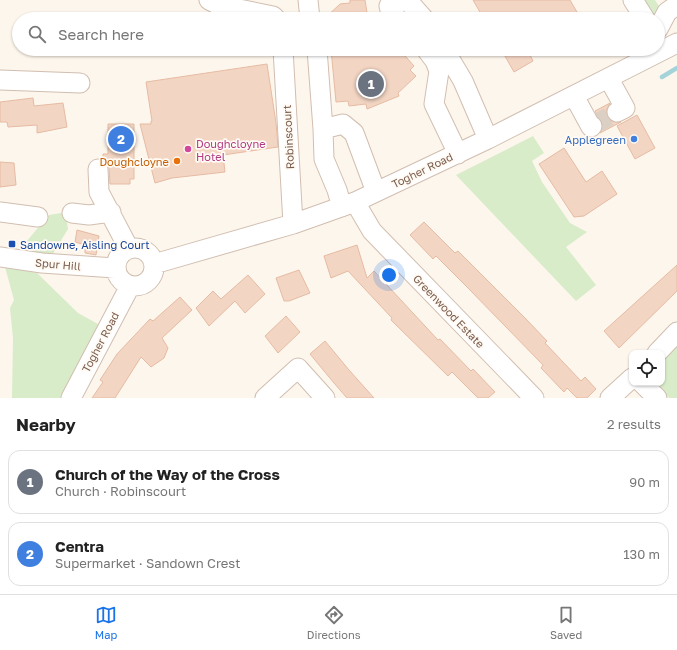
<!DOCTYPE html>
<meta charset="utf-8">
<style>
body{margin:0;font-family:"Golos Text",sans-serif;background:#f6f6f6;color:#222}
.controls{position:absolute;right:12px;bottom:12px;display:grid;overflow:hidden;border-radius:8px;box-shadow:0 1px 3px #0004}
.controls button{width:36px;height:36px;display:grid;place-items:center;padding:0;border:0;border-bottom:1px solid #e0e0e0;background:#fff;color:#222;font:20px sans-serif}
.you{position:absolute;left:389px;top:275px;width:14px;height:14px;margin:-10px;border:3px solid #fff;border-radius:50%;background:#1a73e8;box-shadow:0 0 0 6px #1a73e833}
.badge{display:grid;place-items:center;width:26px;height:26px;border-radius:50%;background:#1a73e8;color:#fff;font-size:13px;font-weight:700}
.pin{position:absolute;translate:-50% -50%;border:2px solid #fff;box-shadow:0 1px 4px #0006}
.list{margin:0;padding:0;list-style:none}
h2{display:flex;justify-content:space-between;align-items:center;height:52px;margin:0;padding:0 16px;font-size:17px}
h2 small{font-size:13px;font-weight:400;color:#767676}
.list li{display:grid;grid-template-columns:26px 1fr auto;gap:12px;align-items:center;box-sizing:border-box;height:64px;margin:0 8px 8px;padding:0 8px;border:1px solid #e0e0e0;border-radius:12px}
.list b{display:block;font-size:15px;white-space:nowrap}
.list p{margin:0;font-size:13px;white-space:nowrap;color:#767676}
.list em{font-size:13px;font-style:normal;color:#767676}
.icon{flex:none;width:22px;height:22px;fill:none;stroke:currentColor;stroke-width:2;stroke-linecap:round;stroke-linejoin:round}
.map{position:relative;flex:none;width:677px;height:398px;overflow:hidden}
.search{position:absolute;background:#fff;box-shadow:0 1px 3px #0004;left:12px;right:12px;top:12px;height:44px;display:flex;align-items:center;gap:10px;box-sizing:border-box;padding:0 14px;border-radius:22px;color:#767676;font-size:15px}
.sheet{height:196px;background:#fff}
nav{display:flex;justify-content:space-around;align-items:center;box-sizing:border-box;height:56px;border-top:1px solid #e0e0e0;background:#fff;font-size:11px;color:#767676}
nav a{display:grid;justify-items:center;gap:2px}
nav .on{color:#1a73e8}
.map>svg:first-child{display:block}
.green{fill:#d8ecc9}
.lines{fill:none;stroke-linecap:round;stroke-linejoin:round}
.stream{stroke:#a5d3da;stroke-width:4.5}
.building{fill:#f3d5c3;stroke:#e6bba3}
.minor-tunnel{stroke:#dcd0c4;stroke-width:19;stroke-dasharray:19 10;stroke-linecap:butt}
.minor-casing{stroke:#d1beb0;stroke-width:21}
.minor{stroke:#fff;stroke-width:19}
.shop-dot{fill:#3f7fe0;stroke:#fffaf3;stroke-width:1.5}
.hotel-dot{fill:#d1479c;stroke:#fffaf3;stroke-width:1.5}
.food-dot{fill:#e8710a;stroke:#fffaf3;stroke-width:1.5}
.transit-dot{fill:#1a4fb4;stroke:#fffaf3;stroke-width:1.5}
.labels{text-anchor:middle;dominant-baseline:central;stroke-width:3.5;stroke-linejoin:round;paint-order:stroke}
.street-label{font-size:11px;fill:#7a5c4d;stroke:#fffaf3}
.shop-label{font-size:11px;fill:#366cbe;stroke:#fffaf3;text-anchor:end}
.hotel-label{font-size:11px;fill:#b23c85;stroke:#fffaf3;text-anchor:start}
.food-label{font-size:11px;fill:#c56008;stroke:#fffaf3;text-anchor:end}
.transit-label{font-size:11px;fill:#164399;stroke:#fffaf3;text-anchor:start}
</style>
<div class="map">
<svg width="677" height="398" viewBox="0 0 677 398">
<rect width="100%" height="100%" fill="#fdf6ec"/>
<path class="green" d="M630,0H655L661,9L658,19H640Z
M533,136L544,153L532,161L542,182L570,223L587,232L566,247L596,285L576,301L456,175Z
M61,213L66,216L68,229L51,257L37,255L26,242L49,215Z
M5,267L37,273L78,313L107,329L64,398H12L13,338L10,308L14,300Z
M677,347V398H669L658,383H662V361Z"/>
<g class="lines">
<path class="stream" d="M662,77L677,68"/>
</g>
<path class="building" d="M350,0H365L368,19H324L340,4L350,3Z
M473,0H570L581,19H484Z
M331,49H399L414,66L410,70L416,76L398,93L399,96L367,109L366,104L349,106L348,101L336,102Z
M501,49H527L533,61L514,72Z
M267,64L276,123L278,147L223,155L225,172L172,178L155,183L140,124H151V121H152L146,82Z
M33,98L34,106L63,103L67,127L37,133V125L8,127L7,122H0V102Z
M610,103L606,111L607,117L611,121L621,122L600,133L603,124L595,111Z
M637,115L655,148L635,159L617,126Z
M108,124H134V179H130V184H110L109,168L103,159V154H108Z
M564,148L586,182L602,171L617,194L584,216L574,217L539,164Z
M0,162L14,163L16,185L0,187Z
M424,222L455,253L458,251L525,318L547,341L545,343L581,381L585,377L596,389L587,398H577L567,388L564,392L541,368L543,365L467,287L436,256L433,259L410,235Z
M77,230L99,236L96,255L85,253V245L75,242Z
M357,245L367,278L374,271L438,340L440,339L471,371L473,369L495,392L488,398H478L452,372L448,376L391,320L392,318L348,271L331,278L324,256Z
M677,265V291L619,348L604,331Z
M299,270L310,293L289,301H284L276,278Z
M248,275L265,294L245,313L235,301L209,326L196,308L213,291L221,299Z
M180,297L192,310L162,338L168,348L164,358L151,367L141,357L115,398H92L103,382L100,380L117,354L150,319L153,321Z
M286,316L300,332L278,353L265,336Z
M325,341L349,370L374,398H347L334,383L310,354Z"/>
<g class="lines">
<path class="minor-tunnel" d="M592,126L617,112"/>
<g class="minor-casing">
<path id="minor" d="M209,0L219,5L273,16L276,19
M308,0L310,19
M396,0H392L389,6L391,14L398,19
M402,0L410,3L424,19
M633,0L645,19
M658,29L667,12L677,5
M283,49L293,224
M317,49L323,129L324,159L337,190L342,207
M426,49L435,61L439,71L434,104L458,154
M444,49L463,81L488,139
M609,79L625,108L617,112
M0,80L80,83
M574,96L591,127L592,126
M323,129L343,124L354,133L376,192
M98,169L99,192L129,249
M355,202L372,231L534,398
M0,212L38,217
M72,213L89,215L111,212
M116 267a19 19 0 1 1 38 0a19 19 0 1 1-38 0Z
M0,257L42,263L115,268
M154,264L293,224L355,202L488,139L677,43
M657,353L677,332
M642,383L657,398
M71,398L130,286
M265,398L298,368L325,398
M610,398L632,378"/>
</g>
<use href="#minor" class="minor"/>
</g>
<circle class="shop-dot" cx="634" cy="139" r="4"/>
<circle class="hotel-dot" cx="188" cy="149" r="4"/>
<circle class="food-dot" cx="177" cy="161" r="4"/>
<rect class="transit-dot" x="8" y="240" width="8" height="8" rx="2"/>
<g class="labels">
<g class="street-label">
<text transform="translate(288 137) rotate(-93)">Robinscourt</text>
<text transform="translate(422 170) rotate(-26)">Togher Road</text>
<text transform="translate(58 264) rotate(5)">Spur Hill</text>
<text transform="translate(449 311) rotate(46)">Greenwood Estate</text>
<text transform="translate(100 342) rotate(-62)">Togher Road</text>
</g>
<g class="shop-label">
<text x="626" y="139">Applegreen</text>
</g>
<g class="hotel-label">
<text x="196" y="143">Doughcloyne<tspan x="196" dy="13">Hotel</tspan></text>
</g>
<g class="food-label">
<text x="169" y="161">Doughcloyne</text>
</g>
<g class="transit-label">
<text x="20" y="244">Sandowne, Aisling Court</text>
</g>
</g>
</svg>
<div class="controls">
<button><svg class="icon" aria-label="locate" viewBox="0 0 24 24"><circle cx="12" cy="12" r="6"/><path d="M12 2v4M12 18v4M2 12h4M18 12h4"/></svg></button>
</div>
<div class="you"></div>
<div class="pin badge" style="left:371px;top:84px;background:#6b7280">1</div>
<div class="pin badge" style="left:121px;top:139px;background:#3f7fe0">2</div>
<div class="search"><svg class="icon" aria-label="search" viewBox="0 0 24 24"><circle cx="10" cy="10" r="6"/><path d="M15 15l6 6"/></svg>Search here</div>
</div>
<section class="sheet">
<h2>Nearby<small>2 results</small></h2>
<ul class="list">
<li><span class="badge" style="background:#6b7280">1</span><div><b>Church of the Way of the Cross</b><p>Church · Robinscourt</p></div><em>90 m</em></li>
<li><span class="badge" style="background:#3f7fe0">2</span><div><b>Centra</b><p>Supermarket · Sandown Crest</p></div><em>130 m</em></li>
</ul>
</section>
<nav>
<a class="on"><svg class="icon" aria-label="map" viewBox="0 0 24 24"><path d="M3 6l6-2 6 2 6-2v14l-6 2-6-2-6 2zM9 4v14M15 6v14"/></svg>Map</a>
<a><svg class="icon" aria-label="directions" viewBox="0 0 24 24"><path d="M12 3l9 9-9 9-9-9zM9 14v-3h6M13 9l2 2-2 2"/></svg>Directions</a>
<a><svg class="icon" aria-label="saved" viewBox="0 0 24 24"><path d="M7 4h10v16l-5-4-5 4z"/></svg>Saved</a>
</nav>
